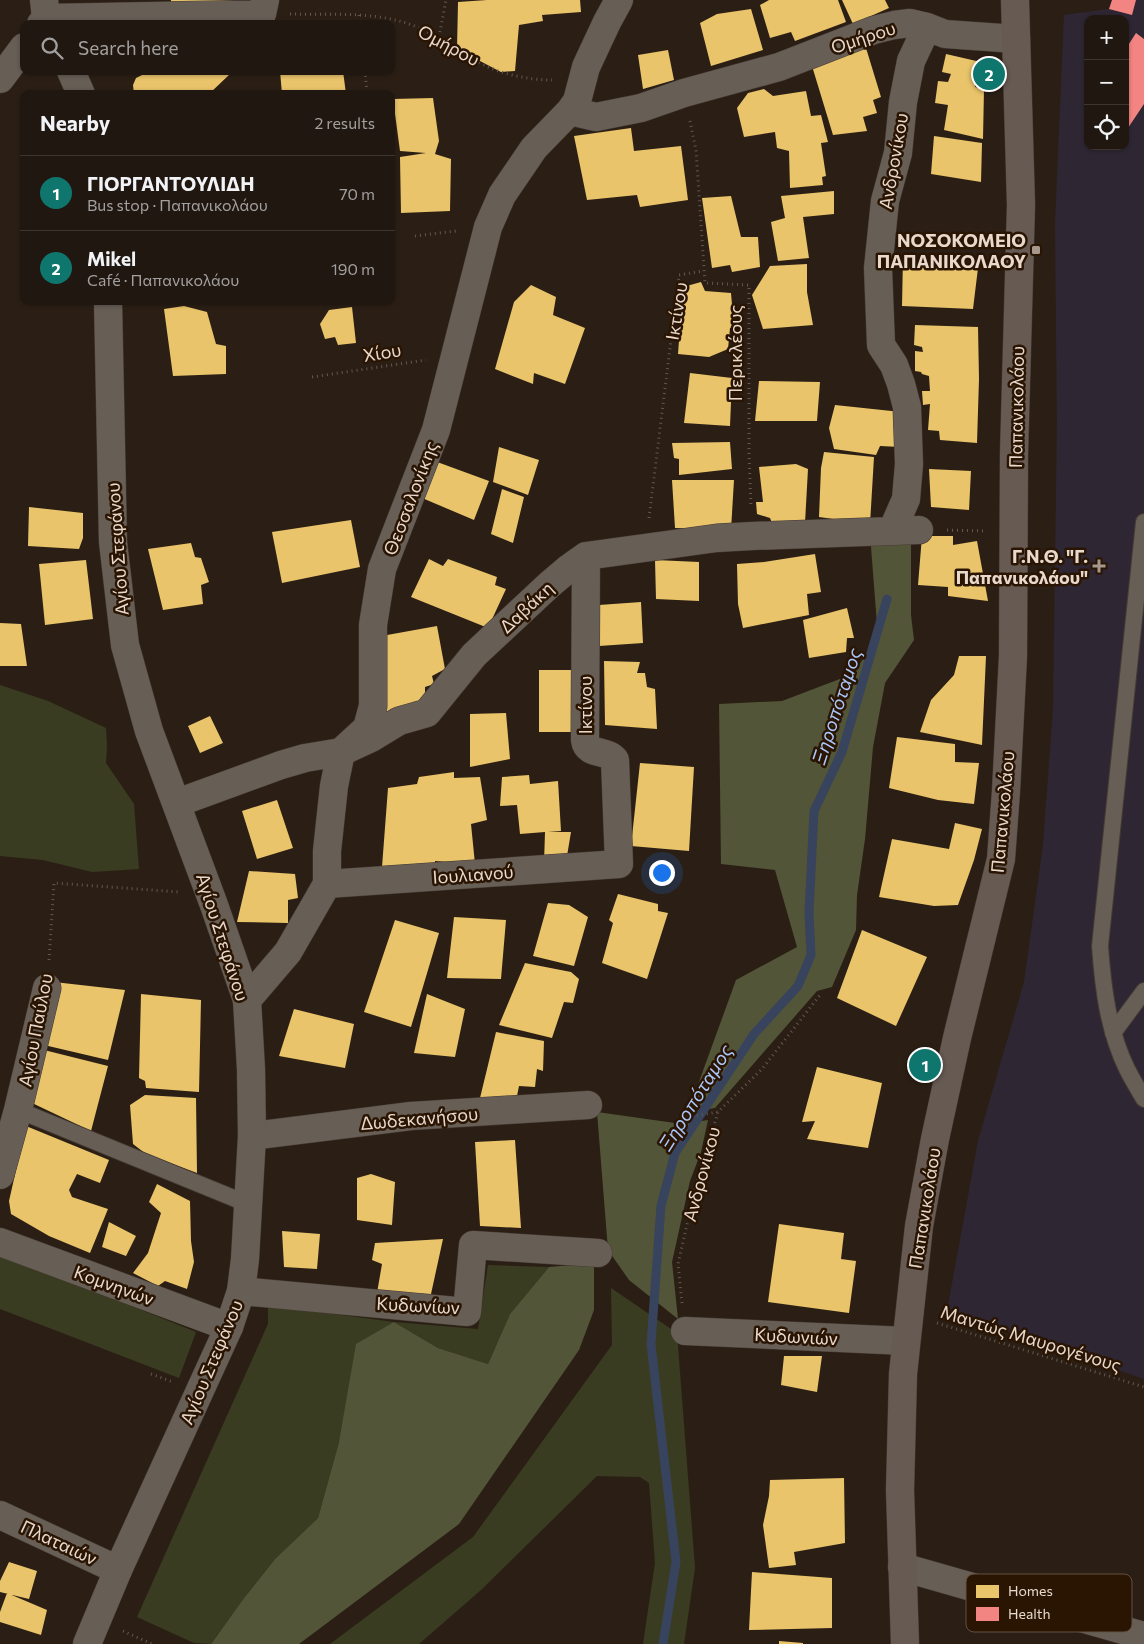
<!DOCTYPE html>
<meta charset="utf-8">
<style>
body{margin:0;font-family:Commissioner,sans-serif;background:#282019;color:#f1f3f6}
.controls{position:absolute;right:15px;top:15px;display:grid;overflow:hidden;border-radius:10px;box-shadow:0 1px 4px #0004}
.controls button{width:45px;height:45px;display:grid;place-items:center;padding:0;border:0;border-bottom:1px solid #3d3630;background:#201710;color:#f1f3f6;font:25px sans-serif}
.you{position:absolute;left:661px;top:872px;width:18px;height:18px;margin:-12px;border:4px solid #fff;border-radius:50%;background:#1a73e8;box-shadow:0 0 0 8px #1a73e833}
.badge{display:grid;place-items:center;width:32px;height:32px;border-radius:50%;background:#0f766e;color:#fff;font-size:16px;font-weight:700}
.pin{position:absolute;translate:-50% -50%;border:2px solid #fff;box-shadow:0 1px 5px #0006}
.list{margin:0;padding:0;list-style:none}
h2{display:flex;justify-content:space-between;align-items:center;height:65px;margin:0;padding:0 20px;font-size:21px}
h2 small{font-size:16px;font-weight:400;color:#a29f9f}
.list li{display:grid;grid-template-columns:32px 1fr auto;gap:15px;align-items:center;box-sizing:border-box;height:75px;padding:0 20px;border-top:1px solid #3d3630}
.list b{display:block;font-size:19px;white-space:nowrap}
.list p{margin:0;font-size:16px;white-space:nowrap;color:#a29f9f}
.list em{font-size:16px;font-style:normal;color:#a29f9f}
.icon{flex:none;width:28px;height:28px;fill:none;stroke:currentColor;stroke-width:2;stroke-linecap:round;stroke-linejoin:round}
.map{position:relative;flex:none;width:1144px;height:1644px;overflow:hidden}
.search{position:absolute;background:#201710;box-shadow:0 1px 4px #0004;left:20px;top:20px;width:375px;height:55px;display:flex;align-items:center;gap:12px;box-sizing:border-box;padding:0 18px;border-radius:10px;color:#a29f9f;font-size:19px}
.panel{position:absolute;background:#201710;box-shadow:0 1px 4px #0004;left:20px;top:90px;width:375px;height:215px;border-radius:10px}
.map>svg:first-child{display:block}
.medical{fill:#2e2733;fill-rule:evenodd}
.green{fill:#393c20}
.forest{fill:#525537}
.homes{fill:#e9c46a}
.health{fill:#f28482}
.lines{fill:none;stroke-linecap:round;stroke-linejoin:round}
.stream{stroke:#38445d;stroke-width:9}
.service-casing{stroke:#463b34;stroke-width:18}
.minor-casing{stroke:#463b34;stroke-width:29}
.tertiary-casing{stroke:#463b34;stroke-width:29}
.secondary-casing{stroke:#463b34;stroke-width:29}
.path{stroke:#615850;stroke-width:3;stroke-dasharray:1 4;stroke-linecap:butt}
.service{stroke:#675e56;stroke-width:16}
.minor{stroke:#675e56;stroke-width:28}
.tertiary{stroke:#675e56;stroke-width:28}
.secondary{stroke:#665a53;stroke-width:28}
.poi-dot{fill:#a6988d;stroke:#2a1503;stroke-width:2}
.labels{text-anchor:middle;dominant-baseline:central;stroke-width:5;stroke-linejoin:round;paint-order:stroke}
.street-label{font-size:18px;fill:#e9d9cd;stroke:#2a1503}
.poi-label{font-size:18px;font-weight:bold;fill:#e9d9cd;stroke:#2a1503;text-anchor:end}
.water-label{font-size:19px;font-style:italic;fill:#aac7fb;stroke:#2a1503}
.key{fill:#2a1503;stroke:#635040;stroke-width:1}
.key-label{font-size:14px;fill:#e9d9cd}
</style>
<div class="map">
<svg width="1144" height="1644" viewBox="0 0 1144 1644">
<rect width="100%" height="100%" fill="#2b1f15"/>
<path class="medical" d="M1112,0H1144V1379L947,1311L978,1141L1024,982L1043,845L1053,709L1057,424L1055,224L1064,15L1109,9ZM1088,19H1125V146H1088Z"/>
<path class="green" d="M0,685L48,701L106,728L107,746L106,763L134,804L139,869L92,872L43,860L0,856Z
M0,1253L196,1332L179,1378L0,1309Z
M488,1265L549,1267L510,1314L488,1364L438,1348L394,1322L339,1442L318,1518L275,1559L244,1598L211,1644L194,1643L137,1617L268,1324V1305L394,1322L478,1329Z
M611,1288L677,1333L695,1568L684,1644H643L655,1563L649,1483L640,1477L597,1476L481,1590L419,1644H330L473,1537L612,1345Z"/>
<path class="forest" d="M911,533V615L914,640L885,683L873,747L865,839L857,895L856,930L832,987L817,991L715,1108L688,1112L736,980L797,947L775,870L721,864L719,704L782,701L853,674L878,637L870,534Z
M597,1112L682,1124L708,1120L701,1152L690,1181L672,1262L678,1319L629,1280L608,1250Z
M594,1263V1310L579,1350L459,1524L299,1644H211L244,1598L275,1559L318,1518L339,1442L356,1344L394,1322L438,1348L488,1364L510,1314L549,1267Z"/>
<path class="homes" d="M171,0H236L235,7L171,2Z
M487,0H580L581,12L542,15L543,21L519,25L515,71L501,72L457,49L458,2Z
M769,0H838L846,22L795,41L791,32L770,38L760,5Z
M842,0H885L889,8L853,24Z
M751,9L763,50L711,66L700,23L717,14Z
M866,48L881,97L873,100L877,113L863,117L867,131L833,135L812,66Z
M668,50L674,80L643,89L638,55Z
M946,54L985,63L982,82H976L975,87L984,89L983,139L944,130L948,105L935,103L938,81L948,82L951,74L942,72Z
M150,71H230V74L209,94H134L133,85L136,78Z
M280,71H343L346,94H282Z
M764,89L773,96L806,91L811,116L821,115L828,142L821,143L826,176L822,177L823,185L790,188L789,151L777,148L775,132L744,137L737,108L748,93Z
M433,98L439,141L435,154L451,159L450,211L401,213L400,157L426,153L400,151L393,99Z
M631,128L634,151L681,146L688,200L640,207L637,195L587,200L574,136Z
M934,136L982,143L981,182L931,174Z
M834,191V214L803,217L809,258L778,261L771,222L785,218L781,196Z
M731,196L741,237H758L760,267L732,272L730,265L712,268L702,198Z
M903,257L978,268L973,309L902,306Z
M807,264V292L813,325L763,329L752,295L770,266Z
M701,282L705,291L731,293L734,328H730L728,349L709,357L678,354L683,287Z
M531,285L556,297L553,315L585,328L565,384L534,373L533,384L495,369L514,302Z
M184,306L207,312L216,344L226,346V374L173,376L164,309Z
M352,307L356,343L338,345L335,337L325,339L320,324L329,310Z
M915,325L978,327L979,379L977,443L940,440L939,431L928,430L930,404L923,405L922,391H930L929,376L922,374L921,372L915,371V351L923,352L922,347L914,345Z
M690,373L732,378L730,426L684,423Z
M759,381L820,382L817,421H755Z
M835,405L901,412L900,447L880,446L876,455L834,449L829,428Z
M730,442L732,469L679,475V459L674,458L672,443Z
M499,447L539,460L528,495L493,482Z
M824,452L874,457L870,524L819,517L821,468Z
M429,459L489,481L474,520L415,495Z
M796,464L808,469L805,523H772L770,518L757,514L756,502H763L759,467Z
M929,469L971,471L969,510L931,507Z
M672,480H734L731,530L675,528Z
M502,489L524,497L513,543L491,534Z
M29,507L83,513V538L79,549L28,546Z
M351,520L360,567L282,583L272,532Z
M922,536H953V545L977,541L988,601L948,596V587L918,585Z
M191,543L195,557L201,558L209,582L201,585L203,604L163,610L148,549Z
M815,554L821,592L807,594L809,615L743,628L738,604L737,564L764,562Z
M429,559L443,566L448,559L497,577L495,585L506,589L488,628L411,597Z
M86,560L93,619L45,625L39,564Z
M655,560L699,562V601L656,599Z
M641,602L643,643L599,646V605Z
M847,608L854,638H847L846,652L809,658L803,620Z
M0,623L21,624L27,666H0Z
M437,626L445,669L432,676L434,684L425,687V709L381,715L376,637Z
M959,656H986L982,745L920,732L931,700L954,675Z
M604,661L640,662L637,673H645L647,687L655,689L657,729L605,725Z
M539,670H582V732H539Z
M506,713L510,759L470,767V714Z
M210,716L223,743L200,753L188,726Z
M897,737L955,744V762L979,763L974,804L938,800L889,788Z
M640,763L694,767L689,851L631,846Z
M454,772V778L480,777L487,820L471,824L475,864L435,861V868L382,867L388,788L417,784L419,777Z
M529,775L530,784L558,781L561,831L548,832H571L566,862L544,863L545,832L520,834L517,805L500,806L502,777Z
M277,800L293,848L257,859L242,811Z
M955,823L982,829L974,860L958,905L934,906L879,897L892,839L949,849Z
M249,871L295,874L298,898L288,900V923L237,922Z
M618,894L658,904V911L668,913L647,979L602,963L613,923L609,920Z
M548,903L569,905L588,917L574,966L533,956Z
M454,917L506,920L501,979L447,978Z
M395,920L439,933L411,1027L364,1012Z
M862,930L927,957L896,1026L837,998Z
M525,963L571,972L579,979L573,1003L564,1002L552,1038L499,1025Z
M54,982L125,990L108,1060L44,1045Z
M141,994L201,1000L199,1092L146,1088L145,1081L139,1078Z
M427,994L465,1009L455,1057L414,1053Z
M294,1009L354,1024L345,1068L279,1056Z
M496,1032L544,1041L543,1071L537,1069L535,1087L519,1086L516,1101L480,1098Z
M44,1050L108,1066L91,1131L32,1103Z
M817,1067L882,1083L868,1148L807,1139L815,1121L802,1122Z
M145,1095L196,1098L197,1173L146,1154L133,1144L130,1105Z
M26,1126L109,1160L100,1183L77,1174L69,1190L72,1197L108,1209L90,1253L49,1236L11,1214L9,1201Z
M515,1140L521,1228L480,1226L475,1142Z
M371,1174L395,1182L392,1225L357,1220V1178Z
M157,1184L190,1201L191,1241L194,1262L187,1289L165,1281L158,1286L133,1273L148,1253L161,1213L149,1202Z
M109,1222L136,1236L126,1256L102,1247Z
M779,1224L844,1233L841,1259L856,1261L849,1313L768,1302Z
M282,1231L320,1234L317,1269L284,1267Z
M443,1239L431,1294L377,1293L382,1264L372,1260L375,1243Z
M784,1356H822L817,1392L781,1385Z
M844,1478L845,1543L794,1552L796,1565L769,1568L763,1525L769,1496L770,1480Z
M9,1562L37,1571L29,1599L0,1592V1581Z
M752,1572L832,1578V1628L749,1630Z
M7,1593L47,1610L41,1635L0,1622V1612Z
M779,1641L803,1643V1644H779Z"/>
<path class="health" d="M1112,0H1136L1132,15L1109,9Z
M1136,33L1144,39V104L1126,131L1125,50Z"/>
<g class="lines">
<path class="stream" d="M663,1644L676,1562L651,1344L661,1206L675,1153L754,1034L798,986L811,955L809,912L814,811L842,752L887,599"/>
<g class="service-casing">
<path id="service" d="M1144,522L1100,946C1103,988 1108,1030 1127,1069C1132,1079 1138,1089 1144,1099
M1113,1033L1144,991
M18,1110L248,1204"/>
</g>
<g class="minor-casing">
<path id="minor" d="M41,24L46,18L262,14L265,0
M0,79L24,47
M570,111L596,117L641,108L684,93L779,67L874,30L894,25L910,23L927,27L945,34L1016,39
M892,531L906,499L909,464L907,407L901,384L894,365L881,345L878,268L885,201L898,153L903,102L911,61L927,27
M177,803L281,765L305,758L341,752L371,738L399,721L427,713L474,655L549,585L569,568L586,556L717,538L752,536L919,530
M327,884L619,864L615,760C607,749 587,756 585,740L586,556
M247,1000L288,952L327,884V851L334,786L341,752L367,728L373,706V625L382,569L436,430L488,227L502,195L534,148L570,111L577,101L586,67L607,22L619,0
M252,1136L411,1116L588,1105
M0,1175L18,1110L47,988
M0,1242L229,1327
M241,1291L467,1312L473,1245L598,1253
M685,1331L906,1341
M0,1515L118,1570
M902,1567L1144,1636"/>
</g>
<g class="tertiary-casing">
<path id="tertiary" d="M44,0L46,18L49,24
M71,71L81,94
M87,1644L118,1570L229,1327L241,1291L245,1259L252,1136L251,1069L247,1000L214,905L149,731L125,645L113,542L108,301"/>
</g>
<g class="secondary-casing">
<path id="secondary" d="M905,1644L900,1490L903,1374L919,1226L935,1139L957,1038L1001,859L1006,791L1013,656L1014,454L1021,205L1015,0"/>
</g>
<path class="path" d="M290,14C331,15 373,11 412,25C433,33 450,45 469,57C493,72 523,80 552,80
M359,15L360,24
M439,37L446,0
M365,71L367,94
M690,121L696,150L705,283L749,285V454L751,507
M415,236L456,231
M312,377L426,360
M649,518L679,275L703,271
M947,530L986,531
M49,960L54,883L179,892
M682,1118L718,1112
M682,1303L678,1264L695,1189L718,1112L762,1069L820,995
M937,1323L1144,1387
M151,1374L173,1382
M123,1631L152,1644"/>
<use href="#service" class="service"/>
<use href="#minor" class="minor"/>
<use href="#tertiary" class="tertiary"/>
<use href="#secondary" class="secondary"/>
</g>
<g class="poi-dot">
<rect x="1031" y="245" width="10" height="10" rx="2.5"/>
<path d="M1096.5 558.5h5v5h5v5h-5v5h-5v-5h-5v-5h5z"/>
</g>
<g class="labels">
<g class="street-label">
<text transform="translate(863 37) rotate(-18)">Ομήρου</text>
<text transform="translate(449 45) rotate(28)">Ομήρου</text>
<text transform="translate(893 161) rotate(-80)">Ανδρονίκου</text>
<text transform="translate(676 311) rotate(-81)">Ικτίνου</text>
<text transform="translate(382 352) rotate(-9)">Χίου</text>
<text transform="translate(735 353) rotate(-90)">Περικλέους</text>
<text transform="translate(1016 407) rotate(-89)">Παπανικολάου</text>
<text transform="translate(410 498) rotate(-69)">Θεσσαλονίκης</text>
<text transform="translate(117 549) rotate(-94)">Αγίου Στεφάνου</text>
<text transform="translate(526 607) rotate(-43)">Δαβάκη</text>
<text transform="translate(585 705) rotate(-90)">Ικτίνου</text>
<text transform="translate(1002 812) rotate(-85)">Παπανικολάου</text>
<text transform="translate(473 874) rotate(-4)">Ιουλιανού</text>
<text transform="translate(223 937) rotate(72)">Αγίου Στεφάνου</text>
<text transform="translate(35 1030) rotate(-79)">Αγίου Παύλου</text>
<text transform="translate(419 1118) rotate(-5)">Δωδεκανήσου</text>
<text transform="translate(701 1174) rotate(-75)">Ανδρονίκου</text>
<text transform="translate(924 1208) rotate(-81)">Παπανικολάου</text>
<text transform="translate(114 1285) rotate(20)">Κομνηνών</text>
<text transform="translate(418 1305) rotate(3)">Κυδωνίων</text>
<text transform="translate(796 1336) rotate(3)">Κυδωνιών</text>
<text transform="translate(1031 1338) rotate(17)">Μαντώς Μαυρογένους</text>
<text transform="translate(211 1362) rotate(-67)">Αγίου Στεφάνου</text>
<text transform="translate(59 1542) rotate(25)">Πλαταιών</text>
</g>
<g class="poi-label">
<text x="1026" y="240">ΝΟΣΟΚΟΜΕΙΟ<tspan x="1026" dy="21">ΠΑΠΑΝΙΚΟΛΑΟΥ</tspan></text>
<text x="1088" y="556">Γ.Ν.Θ. "Γ.<tspan x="1088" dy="21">Παπανικολάου"</tspan></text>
</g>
<g class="water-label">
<text transform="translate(836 706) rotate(-72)">Ξηροπόταμος</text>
<text transform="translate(695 1097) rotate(-58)">Ξηροπόταμος</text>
</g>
</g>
<rect x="966" y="1574" width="166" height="58" rx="8" class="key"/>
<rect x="976" y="1585" width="23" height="13" fill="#e9c46a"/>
<rect x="976" y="1607" width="23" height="14" fill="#f28482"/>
<g class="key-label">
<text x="1008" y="1596">Homes</text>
<text x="1008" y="1619">Health</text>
</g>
</svg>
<div class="controls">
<button>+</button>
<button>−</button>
<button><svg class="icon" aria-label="locate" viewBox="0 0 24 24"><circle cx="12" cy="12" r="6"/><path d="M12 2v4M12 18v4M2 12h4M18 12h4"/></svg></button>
</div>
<div class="you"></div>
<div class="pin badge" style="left:925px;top:1065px">1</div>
<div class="pin badge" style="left:989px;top:74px">2</div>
<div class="search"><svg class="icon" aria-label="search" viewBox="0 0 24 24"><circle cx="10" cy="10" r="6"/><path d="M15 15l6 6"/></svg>Search here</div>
<section class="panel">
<h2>Nearby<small>2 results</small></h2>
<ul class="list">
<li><span class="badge">1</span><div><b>ΓΙΟΡΓΑΝΤΟΥΛΙΔΗ</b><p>Bus stop · Παπανικολάου</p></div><em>70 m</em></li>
<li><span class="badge">2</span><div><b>Mikel</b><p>Café · Παπανικολάου</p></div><em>190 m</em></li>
</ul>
</section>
</div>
